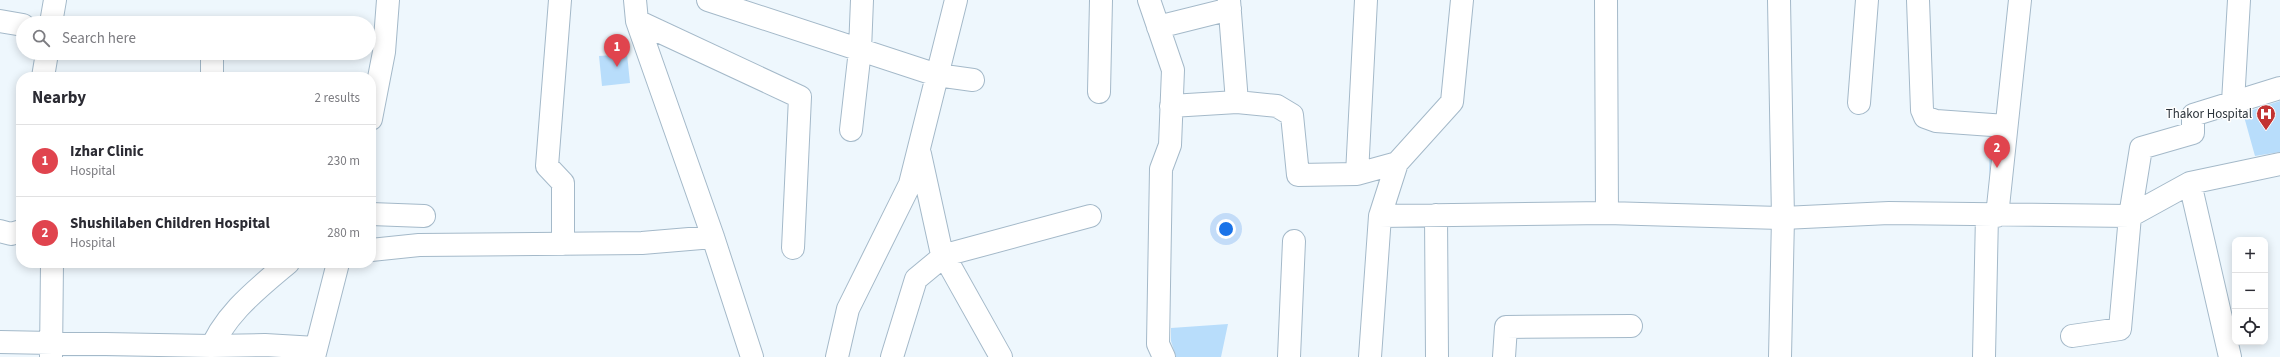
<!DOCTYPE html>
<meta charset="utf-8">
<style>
body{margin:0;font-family:"Source Sans 3",sans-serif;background:#f2f2f3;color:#2b2b33}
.controls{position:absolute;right:12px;bottom:12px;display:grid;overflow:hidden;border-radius:8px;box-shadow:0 2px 10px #0003}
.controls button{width:36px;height:36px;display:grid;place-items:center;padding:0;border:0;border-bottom:1px solid #e1e1e2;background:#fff;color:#2b2b33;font:20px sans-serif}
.you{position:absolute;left:1226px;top:229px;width:14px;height:14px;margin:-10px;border:3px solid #fff;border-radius:50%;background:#1a73e8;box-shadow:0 0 0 6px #1a73e833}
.badge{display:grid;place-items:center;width:26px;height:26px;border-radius:50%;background:#db2777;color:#fff;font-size:13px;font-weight:700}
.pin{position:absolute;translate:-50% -33px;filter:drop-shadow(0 1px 2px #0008)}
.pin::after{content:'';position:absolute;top:21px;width:14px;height:12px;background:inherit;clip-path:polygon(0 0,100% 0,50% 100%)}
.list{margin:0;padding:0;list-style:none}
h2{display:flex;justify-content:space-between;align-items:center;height:52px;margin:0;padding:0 16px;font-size:17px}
h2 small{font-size:13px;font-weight:400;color:#7c7c81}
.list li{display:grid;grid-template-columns:26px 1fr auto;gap:12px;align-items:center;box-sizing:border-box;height:72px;padding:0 16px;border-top:1px solid #e1e1e2}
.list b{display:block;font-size:15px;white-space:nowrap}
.list p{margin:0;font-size:13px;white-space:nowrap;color:#7c7c81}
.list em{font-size:13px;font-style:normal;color:#7c7c81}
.icon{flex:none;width:22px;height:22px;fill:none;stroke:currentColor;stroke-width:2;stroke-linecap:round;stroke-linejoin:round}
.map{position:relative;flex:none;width:2280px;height:357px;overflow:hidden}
.search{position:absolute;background:#fff;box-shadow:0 2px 10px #0003;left:16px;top:16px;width:360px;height:44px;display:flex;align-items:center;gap:10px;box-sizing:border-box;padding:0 14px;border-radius:22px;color:#7c7c81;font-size:15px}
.panel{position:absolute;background:#fff;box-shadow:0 2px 10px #0003;left:16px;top:72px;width:360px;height:196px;border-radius:16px}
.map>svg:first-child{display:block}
.building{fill:#b8ddfb}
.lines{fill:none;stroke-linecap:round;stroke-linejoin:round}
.minor-casing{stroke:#a4b9c9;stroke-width:24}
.major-casing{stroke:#a4b9c9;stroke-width:24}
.minor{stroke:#fff;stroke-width:22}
.major{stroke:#fff;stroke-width:22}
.labels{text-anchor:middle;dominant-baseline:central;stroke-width:3;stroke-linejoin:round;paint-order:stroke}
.poi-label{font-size:13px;fill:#2d353c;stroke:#fff;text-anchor:end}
</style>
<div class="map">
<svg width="2280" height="357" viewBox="0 0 2280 357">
<rect width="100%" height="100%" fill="#eef7fd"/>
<path class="building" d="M627,54L630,83L602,86L599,56Z
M2280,101V152L2255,156L2243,113Z
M1990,137L1993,138L1989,178Z
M1228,324L1221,357H1176L1171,341V328Z"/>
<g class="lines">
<g class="minor-casing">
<path id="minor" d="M560,0L547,166L563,183V244
M635,0L637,21L713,237L752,357
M708,0L937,75L973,80
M1149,0L1173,70L1170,145L1161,169L1158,344L1164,357
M1606,0L1607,213
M1918,0L1922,110L1925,117L1936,121L2006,126
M0,21L23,25
M637,21L800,97L793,248
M51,23L55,0
M1158,27L1230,9
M212,53V77
M43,77L47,53
M1099,92L1101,0
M1237,102L1277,106L1292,115L1298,175L1357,174L1397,163L1380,216L1370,357
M2233,102L2239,0
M1859,103L1867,0
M1171,106L1237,102L1229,0
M371,119L384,52L388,0
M851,130L860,50L862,0
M920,154L941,250L1001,357
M1397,163L1452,102L1462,0
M1357,174L1366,0
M2190,183L2230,357
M371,214L424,216
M1436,215L1437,357
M1380,216L1607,213L1783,218L1889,213L2130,216L2190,183L2280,164
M1997,216L2020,0
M0,231L11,234L21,231
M371,250L419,245L642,243L713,237
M2072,336L2120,329L2130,216L2141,148L2193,133V115L2280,88
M0,342L211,346L265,345L316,348
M208,356C222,316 257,289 288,263
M51,357L52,263
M314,357L338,263
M837,357L848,309L910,184L956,0
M892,357L916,279L945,255L1090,216
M1289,357L1294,241
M1504,357L1506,327L1631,326
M1984,357L1987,215"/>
</g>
<g class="major-casing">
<path id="major" d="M1779,0L1783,218L1780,357"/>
</g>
<use href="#minor" class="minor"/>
<use href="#major" class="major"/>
</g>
<defs>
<g id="hospital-pin" transform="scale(1)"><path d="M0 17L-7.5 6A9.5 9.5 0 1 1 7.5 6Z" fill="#c23332" stroke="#fff"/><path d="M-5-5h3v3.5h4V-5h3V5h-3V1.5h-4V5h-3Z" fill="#fff"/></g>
</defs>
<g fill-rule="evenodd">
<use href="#hospital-pin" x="2266" y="114"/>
</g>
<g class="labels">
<g class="poi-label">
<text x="2252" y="114">Thakor Hospital</text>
</g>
</g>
</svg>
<div class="controls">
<button>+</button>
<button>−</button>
<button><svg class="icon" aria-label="locate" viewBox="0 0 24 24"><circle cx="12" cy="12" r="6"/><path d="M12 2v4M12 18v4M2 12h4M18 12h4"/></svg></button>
</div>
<div class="you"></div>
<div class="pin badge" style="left:617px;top:67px;background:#e0444e">1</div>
<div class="pin badge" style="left:1997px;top:168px;background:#e0444e">2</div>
<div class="search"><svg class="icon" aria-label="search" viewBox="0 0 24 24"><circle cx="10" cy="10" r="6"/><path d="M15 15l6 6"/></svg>Search here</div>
<section class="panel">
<h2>Nearby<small>2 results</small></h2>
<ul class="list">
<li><span class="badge" style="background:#e0444e">1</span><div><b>Izhar Clinic</b><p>Hospital</p></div><em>230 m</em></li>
<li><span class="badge" style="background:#e0444e">2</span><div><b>Shushilaben Children Hospital</b><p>Hospital</p></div><em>280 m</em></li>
</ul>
</section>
</div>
